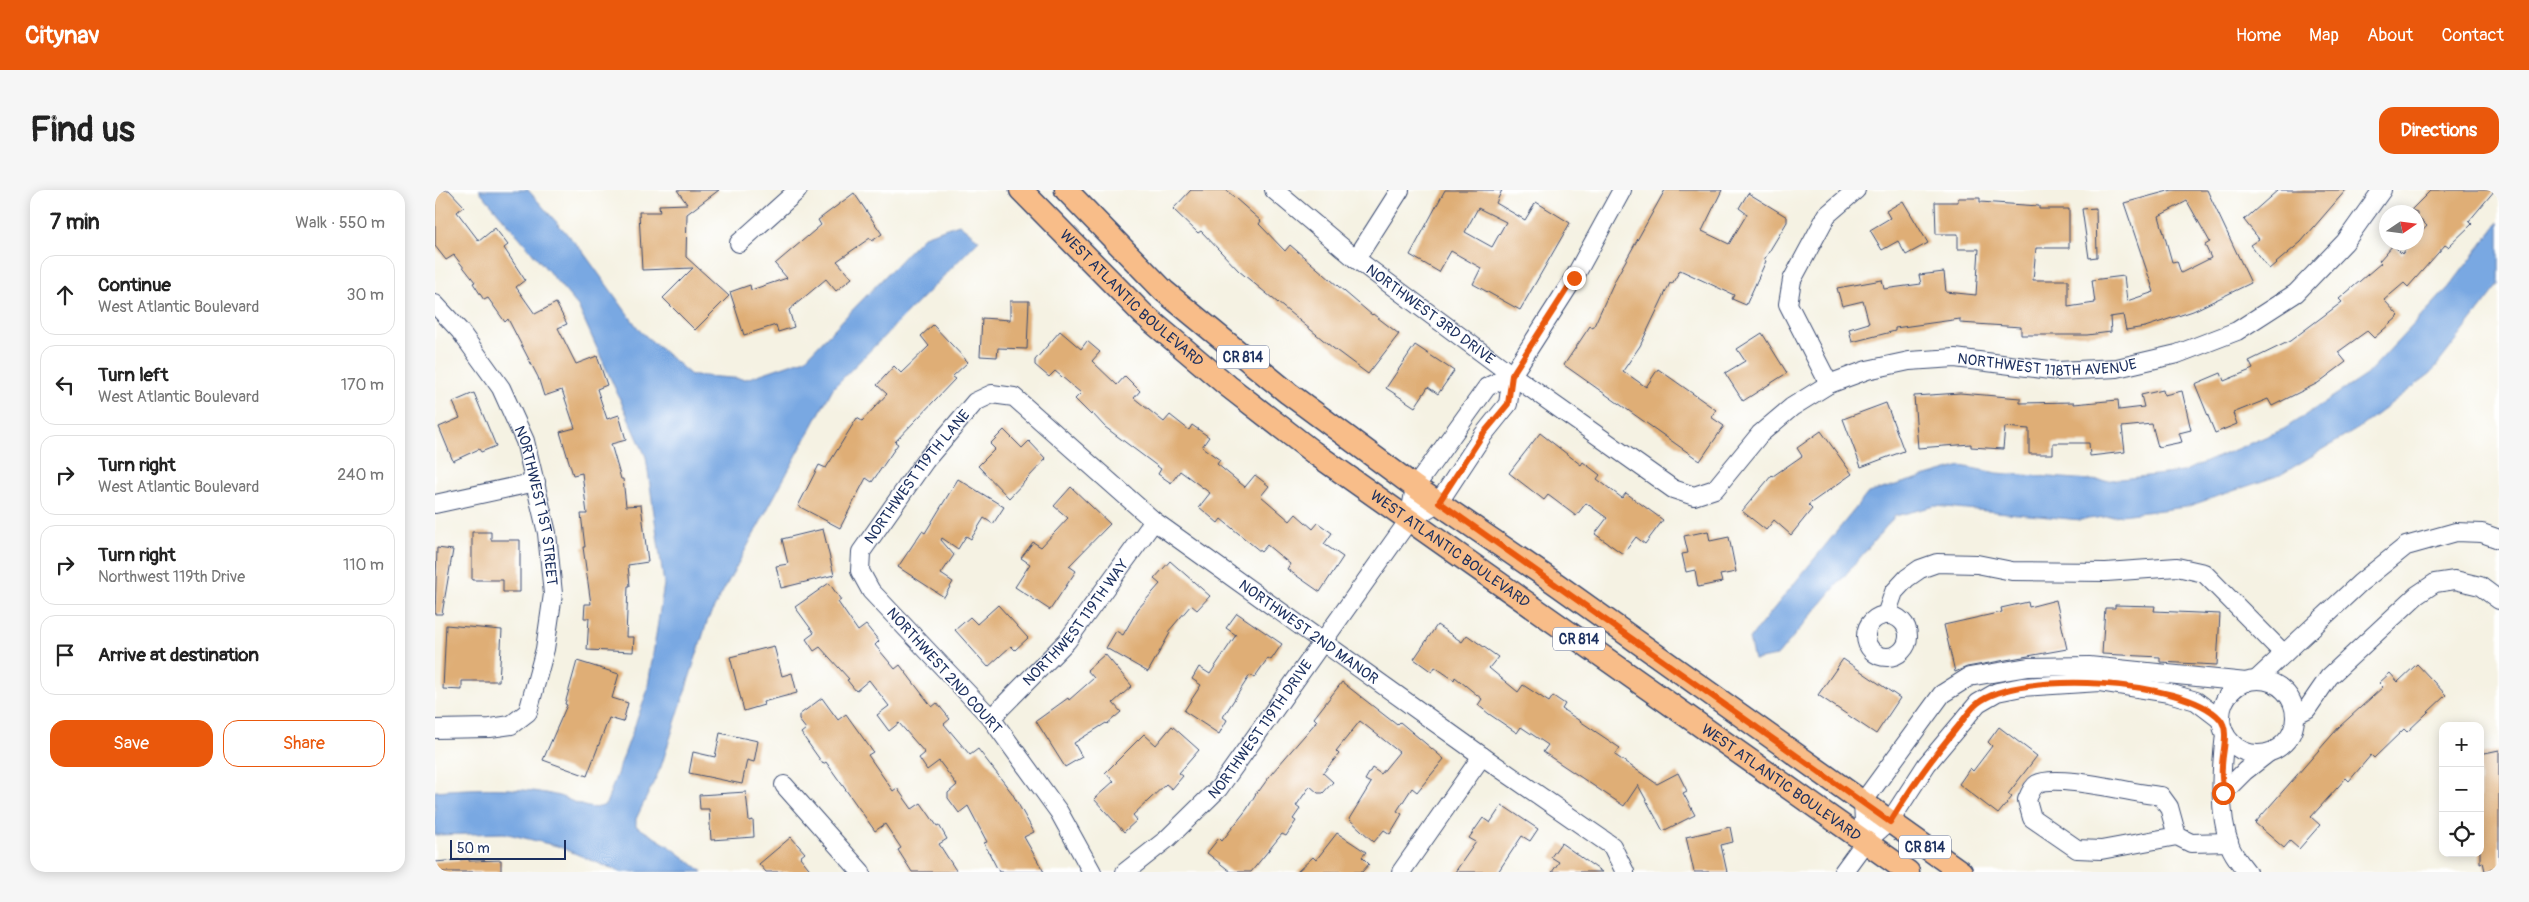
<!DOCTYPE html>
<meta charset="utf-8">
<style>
body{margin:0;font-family:Pangolin,sans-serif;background:#f6f6f6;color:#222}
.controls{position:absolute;right:15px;bottom:15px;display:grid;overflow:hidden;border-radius:10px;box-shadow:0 2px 12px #0003}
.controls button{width:45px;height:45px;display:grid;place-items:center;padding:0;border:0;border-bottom:1px solid #e0e0e0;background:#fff;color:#222;font:25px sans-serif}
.compass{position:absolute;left:1944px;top:15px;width:45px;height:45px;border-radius:50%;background:#fff;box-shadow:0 2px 12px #0003;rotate:77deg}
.scale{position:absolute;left:15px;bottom:12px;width:116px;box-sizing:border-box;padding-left:5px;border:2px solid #1b2f5e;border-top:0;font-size:14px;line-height:18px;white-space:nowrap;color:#1b2f5e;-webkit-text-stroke:4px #fff;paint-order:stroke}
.stop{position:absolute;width:15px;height:15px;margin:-11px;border:4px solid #ea580c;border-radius:50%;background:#fff}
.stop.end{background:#ea580c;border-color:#fff;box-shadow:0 1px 5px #0008}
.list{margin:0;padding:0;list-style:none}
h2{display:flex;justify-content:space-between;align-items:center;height:65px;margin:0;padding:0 20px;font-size:21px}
h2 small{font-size:16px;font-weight:400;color:#767676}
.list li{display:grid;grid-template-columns:32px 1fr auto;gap:15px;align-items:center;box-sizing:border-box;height:80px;margin:0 10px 10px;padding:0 10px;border:1px solid #e0e0e0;border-radius:15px}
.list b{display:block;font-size:19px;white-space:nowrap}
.list p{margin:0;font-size:16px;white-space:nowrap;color:#767676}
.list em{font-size:16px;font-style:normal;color:#767676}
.actions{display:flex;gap:10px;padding:15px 20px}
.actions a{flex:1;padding:11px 0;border:1px solid #ea580c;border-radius:15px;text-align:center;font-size:18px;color:#ea580c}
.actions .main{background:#ea580c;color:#fff}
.icon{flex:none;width:28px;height:28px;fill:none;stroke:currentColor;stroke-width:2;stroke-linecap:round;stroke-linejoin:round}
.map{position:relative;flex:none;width:2064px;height:682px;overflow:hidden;border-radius:15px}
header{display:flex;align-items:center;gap:30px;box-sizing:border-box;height:70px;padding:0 25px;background:#ea580c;color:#fff}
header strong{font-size:24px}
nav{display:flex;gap:28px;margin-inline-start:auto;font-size:18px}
.intro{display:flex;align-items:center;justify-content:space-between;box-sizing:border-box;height:120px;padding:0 30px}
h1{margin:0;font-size:35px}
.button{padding:12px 22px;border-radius:15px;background:#ea580c;color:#fff;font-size:18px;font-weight:700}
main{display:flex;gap:30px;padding:0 30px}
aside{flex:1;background:#fff;border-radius:15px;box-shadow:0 2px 12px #0003}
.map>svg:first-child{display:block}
.water{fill:#79a8e2;stroke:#4a6ca0}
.building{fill:#dfae76;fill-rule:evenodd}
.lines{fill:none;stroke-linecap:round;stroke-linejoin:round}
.minor-casing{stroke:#3c4c72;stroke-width:20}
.major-casing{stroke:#3c4c72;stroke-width:25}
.minor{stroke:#fff;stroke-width:18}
.major{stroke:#f8bd89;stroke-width:22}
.route{stroke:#ea580c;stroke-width:6}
.labels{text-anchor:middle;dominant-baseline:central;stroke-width:4;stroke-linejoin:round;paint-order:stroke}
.shield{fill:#fff;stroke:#5f6d8e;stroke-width:1}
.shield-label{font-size:14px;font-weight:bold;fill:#1b2f5e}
.street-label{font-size:15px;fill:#1b2f5e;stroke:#fff}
</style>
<header>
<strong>Citynav</strong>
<nav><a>Home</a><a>Map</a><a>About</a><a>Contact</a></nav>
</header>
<div class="intro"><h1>Find us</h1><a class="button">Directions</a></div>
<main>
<aside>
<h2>7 min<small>Walk · 550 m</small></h2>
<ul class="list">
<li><svg class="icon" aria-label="ahead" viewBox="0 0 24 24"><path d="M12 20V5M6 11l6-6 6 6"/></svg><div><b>Continue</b><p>West Atlantic Boulevard</p></div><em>30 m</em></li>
<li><svg class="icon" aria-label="left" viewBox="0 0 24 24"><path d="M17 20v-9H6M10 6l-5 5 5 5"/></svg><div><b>Turn left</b><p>West Atlantic Boulevard</p></div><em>170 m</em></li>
<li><svg class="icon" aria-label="right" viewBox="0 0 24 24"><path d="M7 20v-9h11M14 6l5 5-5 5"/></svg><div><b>Turn right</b><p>West Atlantic Boulevard</p></div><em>240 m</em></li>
<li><svg class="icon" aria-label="right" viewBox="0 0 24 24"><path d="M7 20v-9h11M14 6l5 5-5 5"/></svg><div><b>Turn right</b><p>Northwest 119th Drive</p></div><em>110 m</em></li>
<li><svg class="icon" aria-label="arrive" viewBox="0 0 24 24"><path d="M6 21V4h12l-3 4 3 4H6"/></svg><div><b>Arrive at destination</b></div></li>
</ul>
<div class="actions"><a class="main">Save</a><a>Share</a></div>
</aside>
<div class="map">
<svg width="2064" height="682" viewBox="0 0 2064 682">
<rect width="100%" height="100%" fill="#fff"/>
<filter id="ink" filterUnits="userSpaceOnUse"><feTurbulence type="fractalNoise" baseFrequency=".02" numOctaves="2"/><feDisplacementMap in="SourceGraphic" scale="10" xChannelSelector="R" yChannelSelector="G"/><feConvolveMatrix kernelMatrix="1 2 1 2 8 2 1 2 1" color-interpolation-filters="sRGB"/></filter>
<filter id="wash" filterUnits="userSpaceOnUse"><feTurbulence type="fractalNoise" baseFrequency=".0096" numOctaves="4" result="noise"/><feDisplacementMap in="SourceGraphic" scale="20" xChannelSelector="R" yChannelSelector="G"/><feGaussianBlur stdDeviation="1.12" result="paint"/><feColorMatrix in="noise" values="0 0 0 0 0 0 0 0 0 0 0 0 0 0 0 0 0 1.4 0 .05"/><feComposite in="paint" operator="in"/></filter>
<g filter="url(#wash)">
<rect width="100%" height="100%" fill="#f5f2e3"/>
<path class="water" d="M44,0H93L148,62L205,141L256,185L311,189L370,169L489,46L524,34L544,50L398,198L273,429L226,577L201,629V636L237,658L268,682H185L122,656L69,643L0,645V601C41,598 84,596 124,606C139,611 157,624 171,614L212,502L229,394L211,267L143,116Z
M2064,32V95L1996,183L1924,238L1845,285L1751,317L1645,330L1500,316L1460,326L1342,466L1319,470L1314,449L1433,303L1526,276L1562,283L1668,291L1747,282L1849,239L1931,185L2014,97Z"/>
<g id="blocks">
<path class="building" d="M0,0H14L29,16L22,22L44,51L60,38L73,55L69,58L90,90L81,97L100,124L121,113L132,134L123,138L141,174L162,166L172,195L162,199L172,229L184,225L191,250L176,254L186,289H188L191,316L206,315L213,372L193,375L195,396H193L191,447H199L198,462L152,460L154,428H149L150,414H156L148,357H150L146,324H152L147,283L138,285L125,242L140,238L127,200L109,206L103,187L73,129L70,132L53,108L49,110L38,93L40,92L19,65L11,70L0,56Z
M242,0H284L252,24L251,67L294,106L260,140L228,108L258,78L207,80L204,22H225L224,15L252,14Z
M756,0H791L826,31L824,34L850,61L855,55L937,125L938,124L964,144L933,184L898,158L804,81L766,41L763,43L738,19Z
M1010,0H1067L1061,13L1090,30L1101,12L1135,33L1085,120L1038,94L1046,78L1016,61L1004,82L975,65ZM1043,18L1071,32L1057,57L1030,42Z
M1230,0H1287L1267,41L1294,54L1312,24L1304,18L1313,3L1352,27V32L1329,70L1331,71L1311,115L1297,109L1299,105L1245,80L1237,94L1235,93L1205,156L1188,181L1211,197L1223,179L1281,220L1276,227L1289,236L1265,271L1129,175L1155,136L1158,138L1180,90Z
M1737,0H1772L1816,93L1758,121L1710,137L1691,140L1688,125L1675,127L1676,142L1652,145H1586V137L1525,133V129L1460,138V141L1417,152L1414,139L1434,133L1428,111L1407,116L1402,98L1447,90L1449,99L1486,94L1484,85L1509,82L1511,102L1541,105L1544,59H1523V44H1501L1500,12H1523V8H1545V12L1604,16V19H1634V58H1601L1598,90H1633V117L1660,113L1657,90L1689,86L1692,111L1719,102L1689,13ZM1752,11L1775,52L1770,55L1776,68L1746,83L1742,71L1737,72L1724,26Z
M1843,0H1911L1866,52L1834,79L1815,55L1824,49L1809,30Z
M1996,0H2060L2034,31L2037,34L2013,57L2010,55L1973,97L1969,93L1949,110L1964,126L1939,148L1932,141L1903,162L1911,172L1883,193L1837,216L1833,209L1798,223L1802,234L1780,243L1760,194L1786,183L1789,191L1818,179L1814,171L1855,151L1907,112L1904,109L1946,73L1944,71L1958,55L1967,64L1977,52H1982V47L1992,36L1982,26V22L1976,20Z
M419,3L447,44L437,51L435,48L402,71L417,88L401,101L391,89L354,120L359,137L343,142L341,135L309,145L295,102L315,95L316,100L352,88L340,74L386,35L383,30Z
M1468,11L1493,53L1471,65L1463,51L1447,60L1435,40L1455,28L1451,21Z
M1661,18L1662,67L1654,68L1647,19Z
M575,111H594L592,159L563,158L562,167L545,166L547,128L575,130Z
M498,135L533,172L517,187L520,189L460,252L463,254L437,292L431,288L405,338L363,316L384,275L391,278L422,228L427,231L452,204L442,195L459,176L466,183L494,156L486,146Z
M625,141L646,159L652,151L665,162L657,171L682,195L690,186L705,201L699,208L729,232L735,225L754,240L757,235L774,247L767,257L785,270L782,274L810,297L820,285L834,296L826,306L855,331L861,324L878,339L883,333L897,343L889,354L908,367L885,402L852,379L855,374L832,355L826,362L786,329L783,333L764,317L775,303L745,281L736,293L723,284L726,279L670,237L657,223L656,225L640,209L646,203L620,181L614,187L600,175V170Z
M1327,143L1352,183L1308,211L1290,183L1310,171L1302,159Z
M980,155L1019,181L1003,204L993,197L980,217L951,198Z
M1728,200L1729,205L1747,201L1756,240L1744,243L1747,252L1723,257L1717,234L1687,237L1690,262L1655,266L1654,253H1618V264H1594V239L1570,237L1568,259L1536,257V254L1483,258L1479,206L1525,203L1585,208V213L1639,212V214L1683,210L1684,220L1709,217L1706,205Z
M39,203L61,256L46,262L44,259L18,271L4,237L25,228L18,212Z
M1451,213L1469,261L1426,277L1408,229Z
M569,240L587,258L594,251L611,269L574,308L543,276L560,259L555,254Z
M1386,241L1417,284L1373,315L1377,319L1356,345L1339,330L1331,340L1307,321L1337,285L1338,286L1367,266L1362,258Z
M1105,243L1146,275L1148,272L1165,285L1162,289L1187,308L1191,303L1228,330L1210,354L1201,347L1188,364L1160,344L1172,328L1151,313L1141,326L1113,305L1109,310L1074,283Z
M523,289L569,317L558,334L549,328L536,349L531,346L523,359L507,348L506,350L519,365L506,384L518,392L509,407L463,377L487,341L490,343Z
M636,297L675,334L634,376L641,381L615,420L580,397L595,374L586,368L598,352L606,357L633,328L619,316Z
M388,339L399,385L346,398L341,376L353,374L347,349Z
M1273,341L1275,351L1294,347L1301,382L1285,385L1287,392L1263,397L1260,380L1251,382L1247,364L1253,363L1249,346Z
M37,342H56V350H85V402H68V390H37Z
M2,358L18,360L7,424H0Z
M735,371L775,406L762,420L756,415L733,442L735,443L713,482L671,458L681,441L688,445L703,419L725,394L719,389Z
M394,393L406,410L403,412L423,441L431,435L444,451L440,455L460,479L465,475L497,517L502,513L515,529L509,534L535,565L543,559L577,603L599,642L589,647L609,682H564L549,653L552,652L533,616L524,623L513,608V603L522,595L504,571L492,580L484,568L490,563L464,533L454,541L442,525L454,516L434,490L421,501L412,490L414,489L385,457L379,461L371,449L379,443L360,417Z
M1621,410L1632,459L1532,477L1520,482L1509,435L1567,422L1566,418L1593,412L1594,417Z
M563,415L593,448L580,460L576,456L553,477L520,440L535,427L542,434Z
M1680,415L1720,416L1719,421L1785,424L1782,475L1725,472V467L1667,464L1670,418H1680Z
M802,423L847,454L836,470L833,468L819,488L815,485L788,527L792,530L784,544L749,521L766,495L757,489L764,477L775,484L801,445L791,438Z
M11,435L67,440L64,491H27V500L8,499Z
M1002,435L1027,452L1032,445L1063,467L1054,478L1083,502L1088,495L1114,512L1118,506L1130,514L1127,519L1185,558L1180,565L1222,594L1243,583L1252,601L1248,603L1260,625L1228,641L1203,595L1189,616L1108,562L1113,555L1086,537L1082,543L1054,524L1043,515L1047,509L1020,487L1019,490L1000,477L997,482L979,469Z
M339,456L347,486L357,483L362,503L328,512L329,515L309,521L295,467Z
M670,464L697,496L678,513L686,522L672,534L671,533L639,553L647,567L630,577L601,531L633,508L634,510L659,488L652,480Z
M1408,469L1465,508L1441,544L1383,505Z
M142,471L184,484L177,508L193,513L188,532L174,528L152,586L108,570L132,515L130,514Z
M1982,474L2011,505L1972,542L1969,539L1939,568L1936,565L1914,591L1911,588L1876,627L1885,635L1864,659L1855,651L1849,658L1820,633L1904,537L1948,497L1944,493L1955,483L1963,492Z
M907,492L962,535L965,532L1009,569L982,602L977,598L962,621L967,624L955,644L949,640L939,652L914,629L936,593L930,590L937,578L946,584L964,562L925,531L901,561L904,564L888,583L898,592L888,603H883L875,596L861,616L865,619L858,629L861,631L851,646L847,644L816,682H796L772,663L784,648L787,651L812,619L823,600L824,601L837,583L882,531L879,528Z
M387,508L403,530L411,524L438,562L433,565L458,601L462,598L477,619L486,613L502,636L504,635L512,649L504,654L522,682H477L463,660L466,658L450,634L440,641L391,572L388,574L366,543L371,539L364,530V525Z
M737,536L764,560L744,583L748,586L737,599L731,594L698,625L702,630L689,642L659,609L679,591L670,583L709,544L721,555Z
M1564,537L1602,566L1573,604L1577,607L1563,624L1524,594L1535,578L1538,581L1557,556L1553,552Z
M285,543L323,551L319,572L312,570L307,594L254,583L258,562L280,567Z
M2064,560V678L2050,681L2048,672L2045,673V564Z
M311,602L314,631L318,630L319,647L276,650L274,619H265L264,605Z
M1067,615L1103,639L1095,651L1087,646L1063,682H1020L1041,652L1034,648L1048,628L1055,633Z
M1295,637L1298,652L1286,655L1292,682H1259L1251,647Z
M902,643L931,662L927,667L934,674L927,682H862L878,667L881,670Z
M356,647L370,663L365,667L377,682H331L324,674Z
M1126,653L1167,682H1117L1124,672L1116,667Z
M34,669V671L66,670V682H0V672Z"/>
</g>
</g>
<g filter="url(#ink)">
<use href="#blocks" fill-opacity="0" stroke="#3c4c72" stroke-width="1"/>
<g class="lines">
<g class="minor-casing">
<g id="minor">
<path id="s1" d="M839,0L921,69L1077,185L1238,299L1259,306L1280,299L1325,244L1357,217L1394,194L1432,180L1474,171L1520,168L1623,181L1682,178L1742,164L1802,141L1861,103L1910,52L1947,0"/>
<path d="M304,53L363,0"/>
<path d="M921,69L965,0"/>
<path id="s2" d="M0,114L25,141L66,198L90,251L112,343L118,404L110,459L93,522L76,535L55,538L0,539"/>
<path d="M1394,194L1353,114L1357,90L1392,25L1421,0"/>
<path d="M0,314L101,292"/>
<path d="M974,330L980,297L1052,197L1077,185"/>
<circle cx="1452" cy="446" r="21"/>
<path d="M1451,425L1459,402L1472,388L1485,379L1502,373L1542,374L1577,381L1671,382L1742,377L1769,383L1849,464"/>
<path d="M1821,490L1925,393L1971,356L2021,342L2047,343L2064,349"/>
<circle cx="1823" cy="527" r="37"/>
<path d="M1860,525L1872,519L1894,487L1982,405L2000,393L2020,390L2045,396L2064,410"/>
<path id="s3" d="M556,528L632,451L719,331"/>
<path d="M1790,544C1786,579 1783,622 1795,656C1798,665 1806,674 1812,682"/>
<path d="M349,595L426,682"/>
<path d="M1788,603L1810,581L1833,563"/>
<path d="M1742,646L1666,660L1642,659L1597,628L1592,610C1594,605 1597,597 1602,594C1621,583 1701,604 1726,606L1734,617L1742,646L1756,653L1794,652"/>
<path d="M1430,652L1428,612L1507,504L1534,487L1593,477L1654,476L1811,492"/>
<path id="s4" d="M657,682L624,622L556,528L436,401L425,381L426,362L490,271L540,212L557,204L579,207L719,331L1047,566L1177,656L1190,682"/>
<path id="s5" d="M690,682L732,649L784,598L974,330L1004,312L1048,245L1073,214L1077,185L1139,88L1187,0"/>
<path d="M966,682L1047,566"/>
<path d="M1408,682L1430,652L1455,631L1492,574L1543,513L1562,502L1587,497L1665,492L1734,503L1761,511L1786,530"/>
</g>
</g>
<g class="major-casing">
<g id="major">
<path id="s6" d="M586,0L708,124L793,196L878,262L1473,682"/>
<path d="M631,0L729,101L853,203L980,297L1110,386L1526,682"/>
</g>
</g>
<use href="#minor" class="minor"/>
<use href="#major" class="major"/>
</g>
</g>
<g class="lines" filter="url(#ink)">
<path class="route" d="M1139,88L1077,185L1073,214L1048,244L1004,312L1455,632C1475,599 1496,569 1521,539C1528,531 1534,520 1543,513C1583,480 1749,489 1785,529C1795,540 1787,563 1787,577C1786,585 1788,594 1788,603"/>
</g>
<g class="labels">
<g class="shield">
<rect x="782" y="155.5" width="52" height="23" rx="4"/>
<rect x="1118" y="437.5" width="52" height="23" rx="4"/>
<rect x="1464" y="645.5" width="52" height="23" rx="4"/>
</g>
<g class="shield-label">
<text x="808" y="167">CR 814</text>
<text x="1144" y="449">CR 814</text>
<text x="1490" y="657">CR 814</text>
</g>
<g class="street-label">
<text stroke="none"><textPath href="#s6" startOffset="155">WEST ATLANTIC BOULEVARD</textPath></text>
<text stroke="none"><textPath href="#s1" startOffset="200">NORTHWEST 3RD DRIVE</textPath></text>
<text stroke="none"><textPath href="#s1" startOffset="922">NORTHWEST 118TH AVENUE</textPath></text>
<text stroke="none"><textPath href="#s4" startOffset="495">NORTHWEST 119TH LANE</textPath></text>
<text stroke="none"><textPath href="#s2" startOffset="231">NORTHWEST 1ST STREET</textPath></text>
<text stroke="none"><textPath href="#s6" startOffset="561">WEST ATLANTIC BOULEVARD</textPath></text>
<text stroke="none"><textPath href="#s3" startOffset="128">NORTHWEST 119TH WAY</textPath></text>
<text stroke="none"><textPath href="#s4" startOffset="1008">NORTHWEST 2ND MANOR</textPath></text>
<text transform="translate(509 481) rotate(48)">NORTHWEST 2ND COURT</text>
<text stroke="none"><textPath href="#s5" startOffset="198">NORTHWEST 119TH DRIVE</textPath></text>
<text stroke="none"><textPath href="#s6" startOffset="966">WEST ATLANTIC BOULEVARD</textPath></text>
</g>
</g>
</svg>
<div class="controls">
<button>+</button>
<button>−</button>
<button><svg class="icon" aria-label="locate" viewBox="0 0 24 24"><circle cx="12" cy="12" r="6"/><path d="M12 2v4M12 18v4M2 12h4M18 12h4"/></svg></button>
</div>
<svg class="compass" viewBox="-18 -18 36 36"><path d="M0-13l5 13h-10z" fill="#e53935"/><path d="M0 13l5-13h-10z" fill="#767676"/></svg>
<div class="scale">50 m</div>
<div class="stop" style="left:1788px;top:603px"></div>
<div class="stop end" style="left:1139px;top:88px"></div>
</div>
</main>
